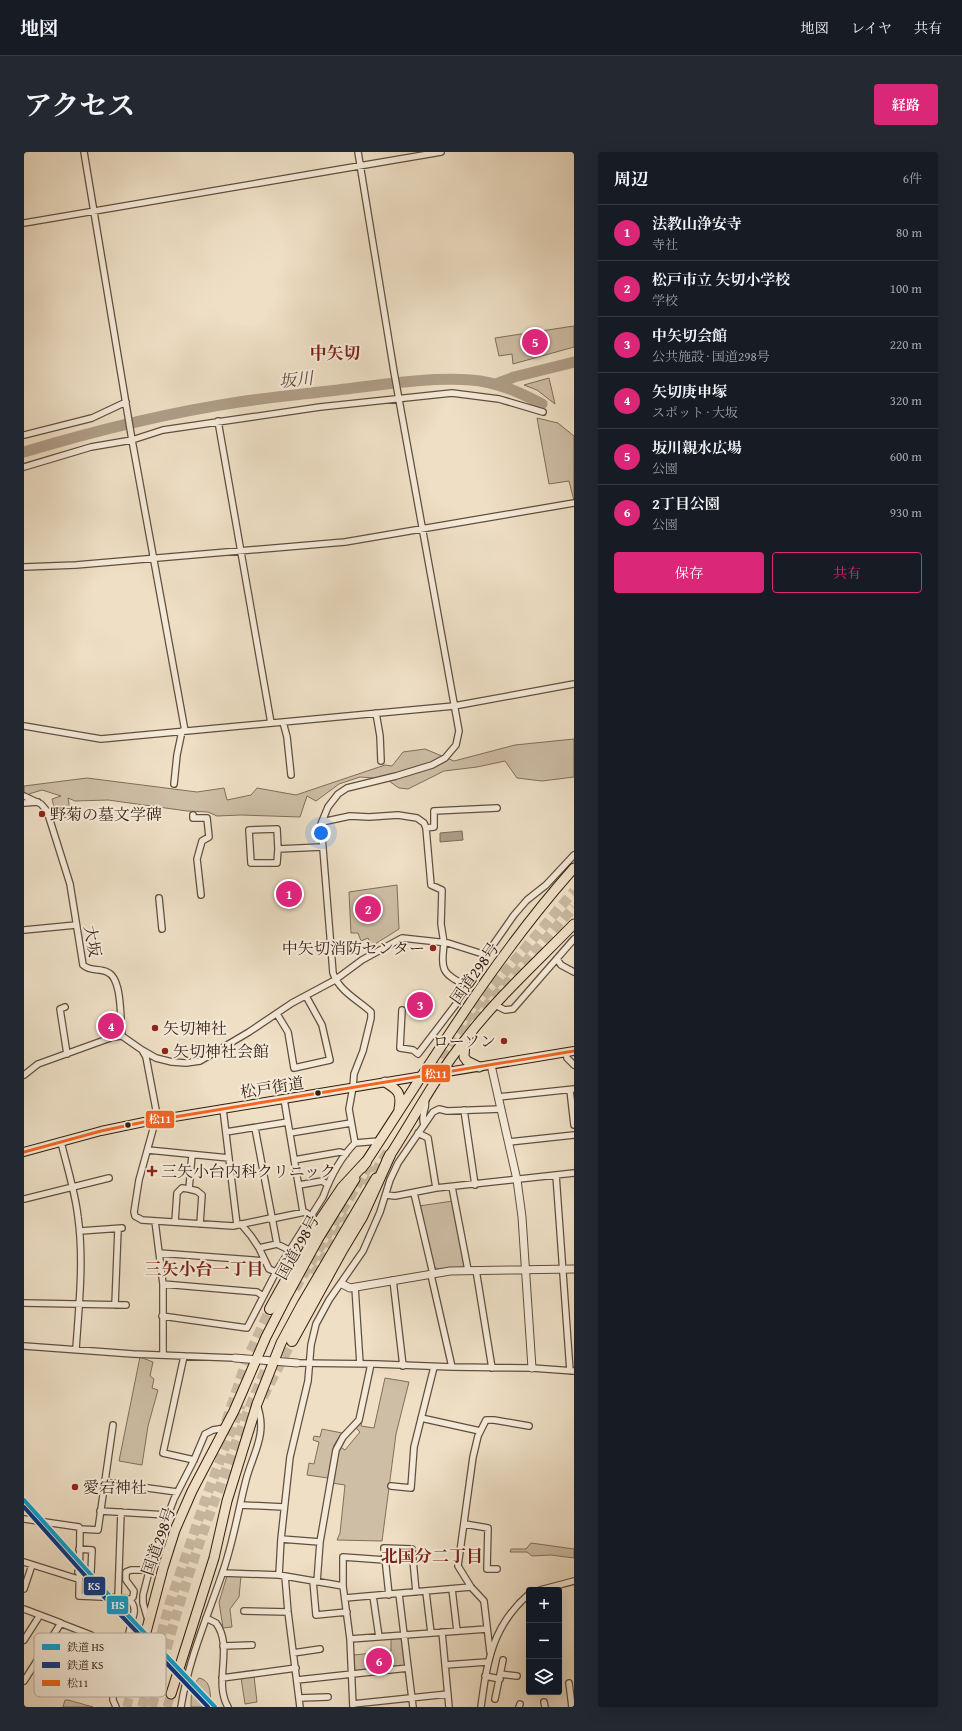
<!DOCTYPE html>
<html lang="ja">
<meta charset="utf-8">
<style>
body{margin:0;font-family:"Gentium Book Plus","Noto Serif JP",serif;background:#242831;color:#f1f3f6}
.controls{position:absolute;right:12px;bottom:12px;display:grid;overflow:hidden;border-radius:4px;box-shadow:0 4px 16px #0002}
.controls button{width:36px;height:36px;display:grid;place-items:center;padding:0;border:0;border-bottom:1px solid #363941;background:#171b24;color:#f1f3f6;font:20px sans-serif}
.you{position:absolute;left:297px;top:681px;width:14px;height:14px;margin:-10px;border:3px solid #fff;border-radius:50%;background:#1a73e8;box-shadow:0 0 0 6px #1a73e833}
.badge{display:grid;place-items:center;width:26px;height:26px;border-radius:50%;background:#db2777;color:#fff;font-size:13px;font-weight:700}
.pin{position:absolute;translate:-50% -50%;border:2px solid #fff;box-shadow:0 1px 4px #0006}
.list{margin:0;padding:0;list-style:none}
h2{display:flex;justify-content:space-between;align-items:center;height:52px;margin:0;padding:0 16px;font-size:17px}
h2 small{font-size:13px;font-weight:400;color:#9ea1a6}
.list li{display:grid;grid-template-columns:26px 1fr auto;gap:12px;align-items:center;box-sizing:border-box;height:56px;padding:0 16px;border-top:1px solid #363941}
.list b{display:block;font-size:15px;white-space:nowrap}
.list p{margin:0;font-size:13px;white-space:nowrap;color:#9ea1a6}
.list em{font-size:13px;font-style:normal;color:#9ea1a6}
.actions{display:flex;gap:8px;padding:12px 16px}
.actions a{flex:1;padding:9px 0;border:1px solid #db2777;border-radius:4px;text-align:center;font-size:14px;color:#db2777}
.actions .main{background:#db2777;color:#fff}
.icon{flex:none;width:22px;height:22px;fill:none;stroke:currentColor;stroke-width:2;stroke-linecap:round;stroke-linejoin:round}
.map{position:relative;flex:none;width:550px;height:1555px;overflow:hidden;border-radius:4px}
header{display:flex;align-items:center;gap:24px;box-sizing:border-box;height:56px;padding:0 20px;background:#171b24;border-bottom:1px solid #363941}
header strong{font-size:19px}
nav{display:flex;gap:22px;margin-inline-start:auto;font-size:14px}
.intro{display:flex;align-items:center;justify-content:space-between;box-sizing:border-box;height:96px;padding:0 24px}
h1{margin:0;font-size:28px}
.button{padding:10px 18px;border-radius:4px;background:#db2777;color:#fff;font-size:14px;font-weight:700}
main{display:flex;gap:24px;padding:0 24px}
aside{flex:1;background:#171b24;border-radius:4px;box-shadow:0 4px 16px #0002}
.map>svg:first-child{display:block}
.green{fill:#cebea6;stroke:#816e5b}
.water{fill:#af9d87;stroke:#7e6a57}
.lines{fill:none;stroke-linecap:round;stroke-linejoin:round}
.river{stroke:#af9d87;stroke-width:11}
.trunk-tunnel{stroke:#c9b8a1;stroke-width:9;stroke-dasharray:9 4.5;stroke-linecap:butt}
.motorway-tunnel{stroke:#c9b8a1;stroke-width:10;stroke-dasharray:10 5;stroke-linecap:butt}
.minor-casing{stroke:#624e3d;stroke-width:8}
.tertiary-casing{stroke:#624e3d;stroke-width:9}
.primary-casing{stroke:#341d10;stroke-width:10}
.trunk-casing{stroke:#341d10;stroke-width:11}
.motorway-casing{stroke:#341d10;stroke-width:12}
.minor{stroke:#f4ead9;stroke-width:5.5}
.tertiary{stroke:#f4ead9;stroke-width:7}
.primary{stroke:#eedfc5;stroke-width:8}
.trunk{stroke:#eedfc5;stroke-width:9}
.motorway{stroke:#eedfc5;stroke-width:10}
.bus-1-casing{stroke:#f4ead9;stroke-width:6}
.bus-1{stroke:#f26522;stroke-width:3}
.rail-1-casing{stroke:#f4ead9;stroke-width:7}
.rail-2-casing{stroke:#f4ead9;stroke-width:7}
.rail-1{stroke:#0a9fcf;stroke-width:4}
.rail-2{stroke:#073686;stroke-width:4}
.poi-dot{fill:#8f2418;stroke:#f4ead9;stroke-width:1.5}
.bus-dot{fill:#341d10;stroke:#f4ead9;stroke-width:1.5}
.labels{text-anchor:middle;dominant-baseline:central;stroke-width:4;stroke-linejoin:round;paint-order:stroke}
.poi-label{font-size:16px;fill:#341d10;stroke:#f4ead9;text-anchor:start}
.street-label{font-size:16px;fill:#341d10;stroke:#f4ead9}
.neighbourhood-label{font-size:17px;font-weight:bold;fill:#7a1f14;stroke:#f4ead9}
.water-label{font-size:17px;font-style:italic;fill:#5f4a3a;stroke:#f4ead9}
.key{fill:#f4ead9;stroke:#baac9d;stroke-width:1}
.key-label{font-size:11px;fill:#341d10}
.line-badge{stroke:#f4ead9;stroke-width:1.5}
.badge-label{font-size:11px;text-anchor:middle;font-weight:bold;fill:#fff}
</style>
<header>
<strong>地図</strong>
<nav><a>地図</a><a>レイヤ</a><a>共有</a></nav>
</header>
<div class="intro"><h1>アクセス</h1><a class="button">経路</a></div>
<main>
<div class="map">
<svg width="550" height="1555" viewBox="0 0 550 1555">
<rect width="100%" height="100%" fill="#eedfc5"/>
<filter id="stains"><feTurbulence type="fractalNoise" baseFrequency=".005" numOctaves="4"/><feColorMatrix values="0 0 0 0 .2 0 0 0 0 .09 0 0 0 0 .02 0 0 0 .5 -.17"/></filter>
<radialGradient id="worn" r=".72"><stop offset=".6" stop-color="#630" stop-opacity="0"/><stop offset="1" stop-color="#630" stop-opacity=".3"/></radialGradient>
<path class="green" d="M550,174V195L489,212L488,202L475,204L471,186Z
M525,226L531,252L513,238L500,233Z
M513,266L534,271L550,284V349L545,329L525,332Z
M550,587V625L518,629L493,626L481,609L453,615L420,619L384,637L375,636L362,627L336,625L315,632L292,649L283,644L276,665L217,663L193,664L184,660L163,659L84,648L51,649L44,646L47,664L33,667L28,647L37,644L18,638L5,642V648L0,649V634L63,626L173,640L200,636L203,648L227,643L233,636L272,643L361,613L368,614L379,600L401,597L430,609L491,593Z
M373,733L375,777L348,794L344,786L337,789L334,781H327L325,740Z
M429,1049L441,1112L438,1115L415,1117L409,1115L395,1054Z
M116,1205L129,1210L126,1224L130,1227L128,1236L134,1238L124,1274L118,1313L95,1309Z
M361,1226L385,1230L372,1282L358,1389L313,1388L316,1381L321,1333L308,1331L315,1294L321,1298L336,1280L332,1276L338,1269L337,1274L350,1276Z
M298,1277L318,1281L310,1293L304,1326L283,1323L285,1311L290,1312L295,1290L289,1288L290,1284L296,1285Z
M507,1391L550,1397V1406L527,1403L508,1404L503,1400H486L487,1397H502Z
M203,1424H217L215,1445L206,1457L208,1475L199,1476L195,1450Z
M377,1486L379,1488L382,1514L329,1520L330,1503L367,1499V1487Z
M230,1524L233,1550L221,1552L217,1526Z
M175,1526C189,1529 185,1544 188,1555H167C167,1544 167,1535 175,1526Z
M41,1548H44L69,1555H39Z"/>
<path class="water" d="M438,679L439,688L416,690V681Z"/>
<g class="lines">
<path class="river" d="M472,232L490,225L550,210
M0,300C70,279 142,261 215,250C248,245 281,242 314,238C357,233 403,225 447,228C473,230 495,240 518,252"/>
<path class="trunk-tunnel" d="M103,1555L108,1533
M143,1555L147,1542"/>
<path class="motorway-tunnel" d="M442,881L458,859L550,755
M399,930L452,854L550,739
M343,1034L364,999
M290,1123L325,1063
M271,1137L348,1008
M239,1245L268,1189
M202,1270L223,1207L246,1157
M118,1555L146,1450L183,1343L217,1253
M128,1555C145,1480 169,1406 196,1334C212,1289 229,1244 249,1201"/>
<g class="minor-casing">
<path id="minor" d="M60,0L108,288L161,579
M0,71L417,0
M194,269L247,571
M0,283L68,266L102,250
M0,315L67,295L108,288L139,278L296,255L428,241L475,247L519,260
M0,415L52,413L321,390L550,351
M352,561L356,584L357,609
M259,570L263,585L267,623
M0,574L77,587L430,554L550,532
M150,632L153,603L158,579
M0,644L17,652L23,659L46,732L59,813C67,820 75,816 83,820C99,826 96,869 98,884L118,898L122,905L133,963L115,1028L110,1060L111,1064L118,1068L209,1074L247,1066
M0,651L14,650
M169,663V666H183L185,685L178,689L173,707L177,743
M298,670L326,664L345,665L374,663L393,666L400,671L402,676L407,733L418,738L417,772L420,791
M402,676L410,675V659L473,656
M254,697L253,677L225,678L227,711H253L254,697L298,695
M135,746L138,777
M0,778L52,773
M420,791C417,820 418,821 443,834
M533,807L537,813L550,820
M471,853L481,858L489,857L550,787
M41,855L36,857L43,902
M378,858L376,896L389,898L394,902L439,843L462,803L490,763L503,748L522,733L550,703
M253,862L264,880L270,916L306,908L298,873L282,844
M118,898L132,906L148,910L162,911L176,909L225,880L268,851L311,828L338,808L378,786L424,791L462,803
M542,900L543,906L550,913
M0,923L14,912L89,885L98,884
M546,938L550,973
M474,945L550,937
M260,947L279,1060
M199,957L213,1073
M440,958L451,1033
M400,973C396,961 404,957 401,946
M231,976L253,1092
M202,980L264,970
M266,981L327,971
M394,981L404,986L412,1036
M37,990C43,1015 51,1039 54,1065C60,1108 55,1153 52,1197
M485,990L550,983
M331,991L355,989
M124,998L205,1006
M270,1008L316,1000L322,1002
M532,1023L546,1219
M275,1033L298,1029L304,1033
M428,1035L444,1118
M165,1037L173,1039L178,1043L176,1072
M390,1041L409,1122
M362,1043L371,1044L412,1036L550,1021
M0,1047L85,1026
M247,1067L281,1060L287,1064
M131,1069L139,1132V1202
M151,1070L153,1041L158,1036L165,1037L168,1003
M217,1072L227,1084L235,1096L253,1092L265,1098
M56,1079L98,1076
M235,1096L245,1117L252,1120
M135,1101L241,1109
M452,1118L468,1216
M407,1123L428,1215
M369,1128L379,1214
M139,1132L233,1140L239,1144
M331,1135L336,1212
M0,1151L102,1153
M91,1153L94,1077
M138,1164L223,1176L252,1120L299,1045C306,1026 317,1005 331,991L325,957L329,935L330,922L339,899L347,866V860C334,848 315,839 309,821L297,672L304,655L314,642L323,636L372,624L408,613L421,606L432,593L435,579L370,220L334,0
M0,1194L109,1202L211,1206
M160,1204L139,1301L170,1308
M273,1211L352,1212L428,1215L508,1216L550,1219
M397,1266L456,1279
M80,1330L153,1340
M367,1334L387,1336L390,1295L410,1215
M217,1353L260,1355
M76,1359L143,1363
M0,1367L55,1375L56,1377L55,1444L101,1446C108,1448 111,1454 110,1461L89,1543V1548L92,1555
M441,1372L464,1376L463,1417H473
M56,1377L74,1378L89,1273
M257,1387L296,1390
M0,1410L54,1427
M54,1420H67L68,1398L55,1397
M199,1421L255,1423L319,1434L326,1487L329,1555
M255,1423L257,1387L266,1305L284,1229L287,1193L292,1172L305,1148L339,1099L356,1060L366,1028L374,1011L409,960L415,957L423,959L477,957
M261,1424L264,1460L276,1555
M289,1429L292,1463L323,1460
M293,1430L296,1390L312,1298L319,1285L335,1268L347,1212
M319,1434V1405L361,1408
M0,1437L8,1413
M428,1437L433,1479
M516,1438L550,1429
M402,1440L407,1481
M375,1442L389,1555
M365,1443L360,1396L388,1397L392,1440
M349,1444L355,1485
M94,1445L97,1360
M321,1446L447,1435
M106,1448L109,1445L110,1439L102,1428V1420L107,1418H126
M0,1457L37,1471L0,1529
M220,1459L264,1460
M182,1466L192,1471C210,1495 189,1530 204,1555
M124,1468L119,1451V1443L130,1400L150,1347L170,1308L181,1282L189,1278L201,1276
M36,1471L67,1483
M418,1480L425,1555
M326,1487L463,1477
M0,1488L16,1463
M199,1494L228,1493
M466,1500L460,1449L447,1435L434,1414L449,1305L454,1284L462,1268H470L505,1274
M269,1501L296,1497
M421,1513L463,1510
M476,1522L493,1524
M461,1524L476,1527
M198,1526L272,1516
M273,1528L384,1516
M545,1531L548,1555
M275,1546L304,1545
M471,1547L479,1508
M520,1550L521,1555
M329,1552L424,1542
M157,1555C164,1509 183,1466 198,1422C209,1392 214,1359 222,1328C229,1301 244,1282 233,1253
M457,1555C463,1510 468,1474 505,1442
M495,1555L496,1552"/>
</g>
<g class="tertiary-casing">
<path id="tertiary" d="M467,913L493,1028L498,1065L508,1216
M318,1132L326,1136L426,1119L550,1117
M211,1206L273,1211"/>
</g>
<g class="primary-casing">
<path id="primary" d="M0,1000L77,979L120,970L550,899"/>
</g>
<g class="trunk-casing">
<path id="trunk" d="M441,889L440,905L443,909L455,915
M361,930C374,938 378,941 375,957
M363,1008C389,968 411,925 441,888C473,846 513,810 550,772
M338,1016C405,914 469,807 550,716
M108,1533L139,1416L151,1378L168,1339L210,1259L242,1185L263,1144L294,1087L331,1027
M147,1542L190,1406L203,1349L233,1252L257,1191L278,1152L352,1026"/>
</g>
<g class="motorway-casing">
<path id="motorway" d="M246,1157L291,1076L318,1036L342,1010
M268,1189L317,1100L338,1065L366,1003"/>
</g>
<use href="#minor" class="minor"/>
<use href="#tertiary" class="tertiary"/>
<use href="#primary" class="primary"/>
<use href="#trunk" class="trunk"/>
<use href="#motorway" class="motorway"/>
<g class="bus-1-casing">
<path id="bus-1" d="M0,1000L77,979L120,970L550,899"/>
</g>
<use href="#bus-1" class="bus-1"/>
<g class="rail-1-casing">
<path id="rail-1" d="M0,1348L94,1453L191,1555"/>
</g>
<g class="rail-2-casing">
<path id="rail-2" d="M0,1355L90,1456L184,1555"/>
</g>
<use href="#rail-1" class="rail-1"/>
<use href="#rail-2" class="rail-2"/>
</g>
<g class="poi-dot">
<circle cx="18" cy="662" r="4"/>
<circle cx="409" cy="796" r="4"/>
<circle cx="131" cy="876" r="4"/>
<circle cx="480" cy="889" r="4"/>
<circle cx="141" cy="899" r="4"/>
<path d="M126 1013h4v4h4v4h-4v4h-4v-4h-4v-4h4z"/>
<circle cx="51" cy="1335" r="4"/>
</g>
<g class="bus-dot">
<circle cx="294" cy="941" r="3.5"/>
<circle cx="104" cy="973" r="3.5"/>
</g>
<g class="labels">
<g class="poi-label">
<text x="26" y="662">野菊の墓文学碑</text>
<text x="401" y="796" text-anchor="end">中矢切消防センター</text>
<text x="139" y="876">矢切神社</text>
<text x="472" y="889" text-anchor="end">ローソン</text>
<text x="149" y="899">矢切神社会館</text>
<text x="137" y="1019">三矢小台内科クリニック</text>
<text x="59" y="1335">愛宕神社</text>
</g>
<g class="street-label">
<text transform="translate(69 789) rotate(79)">大坂</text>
<text transform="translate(450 821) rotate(-55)">国道298号</text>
<text transform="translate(248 935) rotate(-9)">松戸街道</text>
<text transform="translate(273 1095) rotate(-61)">国道298号</text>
<text transform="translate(134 1389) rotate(-71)">国道298号</text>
</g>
<g class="neighbourhood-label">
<text x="311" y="200">中矢切</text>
<text x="180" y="1116">三矢小台一丁目</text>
<text x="408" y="1403">北国分二丁目</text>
</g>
<g class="water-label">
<text transform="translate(272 227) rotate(-6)">坂川</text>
</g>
</g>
<rect x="10" y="1481" width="132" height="64" rx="6" class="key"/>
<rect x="18" y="1492" width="18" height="6" fill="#0a9fcf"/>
<rect x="18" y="1510" width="18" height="6" fill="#073686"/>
<rect x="18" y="1528" width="18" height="6" fill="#f26522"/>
<g class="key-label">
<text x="43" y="1499">鉄道 HS</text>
<text x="43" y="1517">鉄道 KS</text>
<text x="43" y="1535">松11</text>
</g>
<g class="line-badge">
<rect x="397" y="912" width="30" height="19" rx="4" fill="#f26522"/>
<rect x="121" y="958" width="30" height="19" rx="4" fill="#f26522"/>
<rect x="59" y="1424" width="23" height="20" rx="4" fill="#073686"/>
<rect x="82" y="1443" width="23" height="20" rx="4" fill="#0a9fcf"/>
</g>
<g class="badge-label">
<text x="412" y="926">松11</text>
<text x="136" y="971">松11</text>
<text x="70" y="1438">KS</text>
<text x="94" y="1457">HS</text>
</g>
<rect width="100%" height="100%" filter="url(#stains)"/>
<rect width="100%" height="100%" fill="url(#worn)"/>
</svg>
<div class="controls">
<button>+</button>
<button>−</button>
<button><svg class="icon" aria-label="layers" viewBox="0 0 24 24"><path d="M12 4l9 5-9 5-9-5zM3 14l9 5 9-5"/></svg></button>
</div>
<div class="you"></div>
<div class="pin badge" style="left:265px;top:742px">1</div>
<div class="pin badge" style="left:344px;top:757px">2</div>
<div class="pin badge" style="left:396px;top:853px">3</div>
<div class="pin badge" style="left:87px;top:874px">4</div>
<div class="pin badge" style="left:511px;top:190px">5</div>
<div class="pin badge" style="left:355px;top:1509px">6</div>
</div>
<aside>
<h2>周辺<small>6件</small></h2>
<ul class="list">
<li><span class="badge">1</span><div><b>法教山浄安寺</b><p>寺社</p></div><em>80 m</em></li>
<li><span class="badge">2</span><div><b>松戸市立 矢切小学校</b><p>学校</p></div><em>100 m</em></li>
<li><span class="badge">3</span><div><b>中矢切会館</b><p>公共施設 · 国道298号</p></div><em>220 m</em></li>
<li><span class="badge">4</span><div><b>矢切庚申塚</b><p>スポット · 大坂</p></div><em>320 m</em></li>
<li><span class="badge">5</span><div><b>坂川親水広場</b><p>公園</p></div><em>600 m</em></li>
<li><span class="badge">6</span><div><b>2丁目公園</b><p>公園</p></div><em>930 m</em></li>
</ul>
<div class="actions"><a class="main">保存</a><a>共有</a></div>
</aside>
</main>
